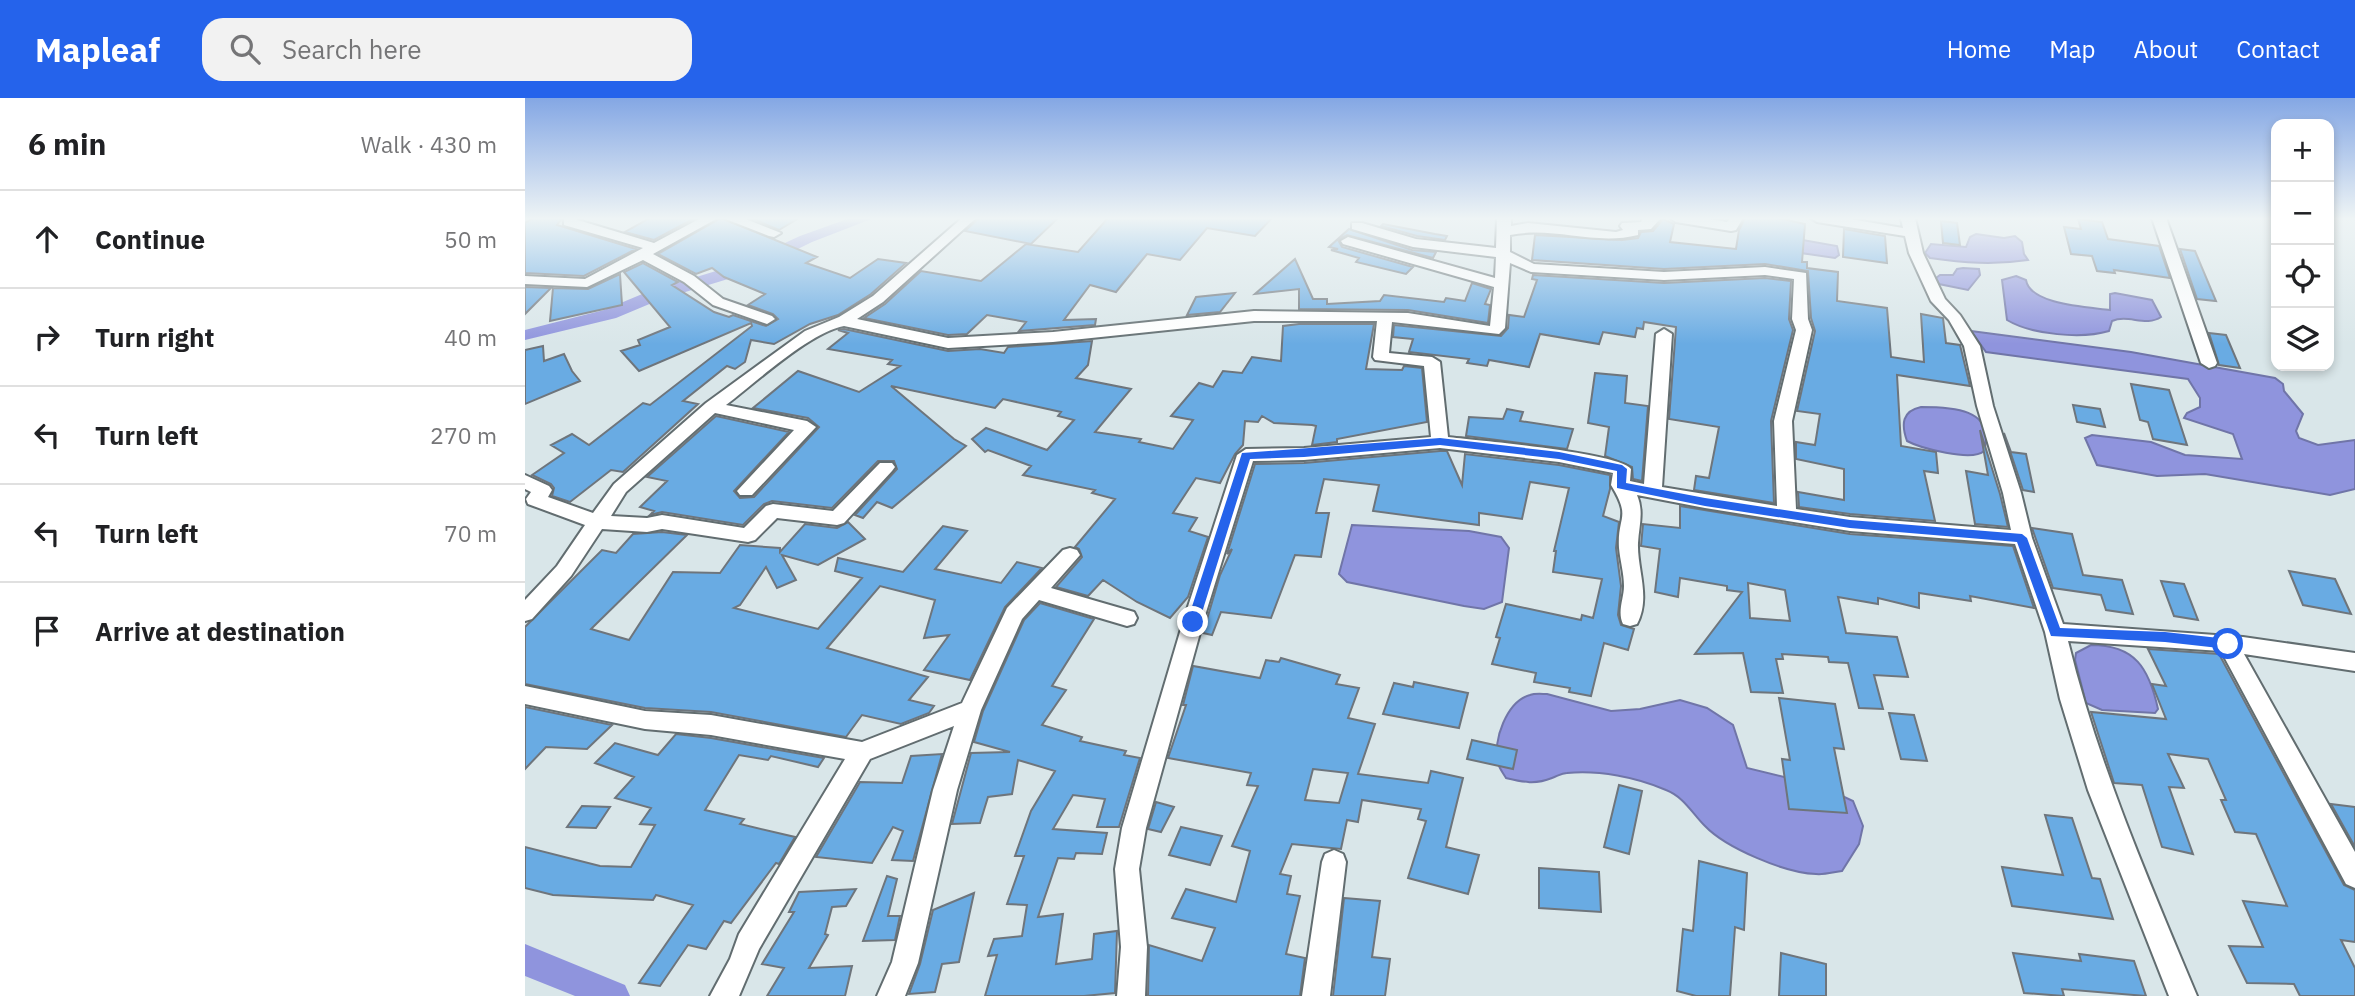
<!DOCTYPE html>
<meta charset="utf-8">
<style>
body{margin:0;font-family:"IBM Plex Sans",sans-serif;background:#f2f2f2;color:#202124}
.controls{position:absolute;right:21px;top:21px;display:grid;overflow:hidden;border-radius:14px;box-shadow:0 4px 10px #0003}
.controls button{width:63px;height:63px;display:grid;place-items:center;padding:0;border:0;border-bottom:2px solid #e0e0e0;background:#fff;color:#202124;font:35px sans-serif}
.stop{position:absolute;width:21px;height:21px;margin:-16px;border:5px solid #2563eb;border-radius:50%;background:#fff}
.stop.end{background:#2563eb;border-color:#fff;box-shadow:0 2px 7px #0008}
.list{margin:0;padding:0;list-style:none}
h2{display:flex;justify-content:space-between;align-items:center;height:91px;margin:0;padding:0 28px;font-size:30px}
h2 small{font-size:23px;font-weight:400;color:#757577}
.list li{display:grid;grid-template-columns:46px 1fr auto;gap:21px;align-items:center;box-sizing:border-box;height:98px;padding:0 28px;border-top:2px solid #e0e0e0}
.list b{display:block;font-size:26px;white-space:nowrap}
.list em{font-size:23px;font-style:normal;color:#757577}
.icon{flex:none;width:38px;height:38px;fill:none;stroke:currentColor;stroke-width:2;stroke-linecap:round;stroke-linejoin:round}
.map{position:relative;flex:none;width:1830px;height:898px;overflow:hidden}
header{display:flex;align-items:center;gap:42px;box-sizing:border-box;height:98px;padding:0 35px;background:#2563eb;color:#fff}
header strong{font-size:33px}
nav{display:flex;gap:38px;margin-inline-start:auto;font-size:24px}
.search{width:490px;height:63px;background:#f2f2f2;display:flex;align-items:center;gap:18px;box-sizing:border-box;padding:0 24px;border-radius:21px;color:#757577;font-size:26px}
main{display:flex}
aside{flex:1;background:#fff}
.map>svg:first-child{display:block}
.water{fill:#8f94dd;stroke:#7075a8;stroke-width:2}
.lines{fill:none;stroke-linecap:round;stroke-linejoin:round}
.canal{fill:#8f94dd;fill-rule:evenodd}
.building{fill:#69abe3;stroke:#6e757c;stroke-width:2;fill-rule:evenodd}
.street-casing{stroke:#626d70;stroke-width:4}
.street{fill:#fff;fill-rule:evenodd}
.route{fill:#2563eb}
</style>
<header>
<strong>Mapleaf</strong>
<div class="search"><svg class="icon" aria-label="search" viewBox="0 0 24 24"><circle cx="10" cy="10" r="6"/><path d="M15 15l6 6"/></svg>Search here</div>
<nav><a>Home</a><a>Map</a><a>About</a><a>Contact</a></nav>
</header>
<main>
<aside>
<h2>6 min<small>Walk · 430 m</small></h2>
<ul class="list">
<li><svg class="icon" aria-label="ahead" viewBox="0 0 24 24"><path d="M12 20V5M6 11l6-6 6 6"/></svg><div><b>Continue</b></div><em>50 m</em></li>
<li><svg class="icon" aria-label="right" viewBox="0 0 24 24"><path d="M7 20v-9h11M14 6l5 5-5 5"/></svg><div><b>Turn right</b></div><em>40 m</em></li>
<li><svg class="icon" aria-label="left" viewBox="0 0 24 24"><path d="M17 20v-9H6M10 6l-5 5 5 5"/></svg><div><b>Turn left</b></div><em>270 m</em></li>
<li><svg class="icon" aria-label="left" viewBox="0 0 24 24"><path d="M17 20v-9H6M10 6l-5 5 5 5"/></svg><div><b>Turn left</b></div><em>70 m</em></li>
<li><svg class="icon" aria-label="arrive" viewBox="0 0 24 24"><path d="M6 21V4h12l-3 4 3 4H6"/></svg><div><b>Arrive at destination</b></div></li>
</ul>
</aside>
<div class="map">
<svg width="1830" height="898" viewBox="0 0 1830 898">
<rect width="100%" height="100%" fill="#d9e6e9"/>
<path class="water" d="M1451,136L1479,140L1490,138L1497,144L1499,156L1503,162C1469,167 1439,165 1405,160L1400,155L1406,146L1441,149L1445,139Z
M1272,141L1312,148L1314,157L1310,160L1276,155Z
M1438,170L1454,171L1455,177L1443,192L1414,186L1411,180L1415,177H1428L1432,171Z
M1491,178L1501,182C1505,207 1564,209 1585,212V196L1590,195L1627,202L1636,219C1621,229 1603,216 1587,223L1584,233C1557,241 1507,237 1482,222L1477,182Z
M1446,233L1606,254L1750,280L1758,286L1759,293L1778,316L1771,333L1774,340L1793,347L1830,342V391L1805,397L1680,376L1632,378L1572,367L1560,340L1567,337L1626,344L1660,357L1717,361L1708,336L1659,320L1662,315L1675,309V300L1663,281L1461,254Z
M1396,309C1425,309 1472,310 1459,353C1447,364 1395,350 1382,343C1376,326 1377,313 1396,309Z
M827,427L944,433L976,439L984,450L977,504L959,511L939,508L822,484L814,476Z
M1566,547C1610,547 1624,570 1633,611L1630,615L1577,612L1561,605L1550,562L1551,555Z
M1022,596L1086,613L1115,611L1155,602L1182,610L1208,627L1222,670L1296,688L1328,703L1338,728L1334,746L1317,773C1309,774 1299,777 1291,776C1260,775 1201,750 1180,728C1167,715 1159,699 1141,692C1111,679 1074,672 1042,675C1036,675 1033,678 1027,680C1010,687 998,684 981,680C978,675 974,670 973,665C967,643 982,603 1005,597C1010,595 1017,596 1022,596Z"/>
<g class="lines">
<path class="canal" d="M325,120H349L287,144L226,174L134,202L91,220L0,242V232L79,212L122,194L214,166L275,138Z
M0,846L100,887L105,898H50L0,878Z"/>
</g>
<path class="building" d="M8,120H37L32,127L111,151L59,178L0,175V125Z
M125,120H170L129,142L100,134Z
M196,120L292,159L281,165L325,180L353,161L381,165L346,196L313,217L285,226L249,246L226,242L220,264L210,271L202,268L158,303L173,306L98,374L86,372L45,404L27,398L29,390L26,386L7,377L39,355L26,347L47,336L64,347L118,305L125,307L227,228L226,225L114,273L96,253L115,247L113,242L145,229L99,174L118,165L153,184L147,187L189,214L204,219L208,217L241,228L253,221L248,216L223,207L240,196L199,179L187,170L171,176L133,156Z
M226,120H274L254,132Z
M454,120H533L506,146L440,133Z
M583,120H747L730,138L682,130L655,162L622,156L591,194L565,187L539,222L571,221L570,227L494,233L501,224L462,217L442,236L423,237L339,220L360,206L396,173L456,183L501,146L553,154Z
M1220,120H1253L1280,126L1277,164H1282V170L1313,174L1312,203L1362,210L1366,259L1399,264L1396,216L1418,220L1421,245L1435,247L1445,288L1372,277L1376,348L1411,354L1413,375L1399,373L1410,423L1325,416L1274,409L1273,394L1319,402V371L1271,361V344L1290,347L1295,316L1272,313L1290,233L1286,220L1283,173L1240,166L1139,171L1007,162L1010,137L1097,142L1113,140L1116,134L1128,133L1138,121L1149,126L1145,144L1211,151L1214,132Z
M1553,121L1577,124L1583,141L1634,148L1645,180L1589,172L1590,175L1572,173L1567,158L1546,156L1539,129L1556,131Z
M1416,123L1432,125L1435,147L1418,145Z
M858,126L910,136L922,138L920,142L892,138L856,128Z
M824,131L887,152L911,154L908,160L822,137L813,142L817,149L888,169L881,176L831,164L834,160L806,152L813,151L804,149Z
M1319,131L1360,138L1362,165L1318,159Z
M1655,151L1670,153L1691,203L1672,201Z
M770,161L788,201H802V206L855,203L859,197L919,204L921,200L940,203L947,185L966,191L960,206L965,207L963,225L883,212L774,211V191L730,196Z
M95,176L97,207L25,223L28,190L63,191Z
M1008,177L1139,185L1240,180L1266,183L1264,221L1268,232L1246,323L1249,405L1169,392L1171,378L1184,380L1194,329L1144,321L1151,229L1119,224L1118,231L1112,230L1110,239L1078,234L1074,246L1015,236L1004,269L964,262L962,268L942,265L944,261L884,254L888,241L868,239L869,227L976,238L983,230L984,217L999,219L1012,182L1007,181Z
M0,189L26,190L0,216Z
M710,195L695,214L662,217L671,199Z
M774,226H849L841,271L877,272L879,268L897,270L902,324L812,341V344L787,347L791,328L787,327L749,325L737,318L733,324L720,323L718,347L710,356L695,385L671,380L648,415L672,420L664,433L683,439L663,499L645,520L612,504L578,482L563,498L531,489L557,459L554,451L550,449L590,401L567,395L570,392L498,377L506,368L463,352L460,354L447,341L461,330L522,352L549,322L533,318L536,314L478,301L470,310L366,288L429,341L441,348L367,410L352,404L338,420L330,417L372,371L369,363H353L307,410L247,403L239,406L218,427L137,414L125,417L129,413L115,409L142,383L122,379L191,318L264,334L209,393L215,400L229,399L294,329L283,320L228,310L273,273L334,294L375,268L363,266L367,262L303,251L323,235L313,232L319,231L423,253L455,251L479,255L483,249L567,243L563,267L551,280L606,291L570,334L616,341L614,344L648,351L668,322L646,318L674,285L688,289L698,273L717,275L727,259L756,263L758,228Z
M1684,235L1701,237L1715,270L1694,267Z
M18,248L19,263L39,256L47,273L55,283L0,306V252Z
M1070,275L1102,278L1100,305L1123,308L1117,383L1108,381L1107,369L1080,358L1084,329L1063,325Z
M1606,286L1644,292L1662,347L1628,341L1623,324L1615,322Z
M1548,307L1575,311L1580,329L1552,324Z
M982,311L998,314L995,323L1048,331L1042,351L941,338L944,319L978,321Z
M1455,332L1475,396L1483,429L1450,426L1441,373L1463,377Z
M1479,335L1486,354L1501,356L1509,394L1498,392Z
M915,353H922L937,387L940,356L1034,367L1085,377V391L1078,418L1094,424L1091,450L1096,488L1093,517L1096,527L1109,531L1103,552L1079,545L1066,598L1044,594L1045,590L1009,584L1011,575L967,566L975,540L971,539L981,506L1056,522L1057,517L1068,520L1077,481L1028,474L1031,453H1029L1044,390L1005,384L997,421L954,415V427L848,413L854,387L799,381L791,415H804L796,459L770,457L746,520L696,514L687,537L678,535L695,477L707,451L702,456L730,366L779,365Z
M1155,408L1325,436L1488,448L1509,510L1445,498L1446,503L1394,495V510L1353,500V506L1313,499L1321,535L1372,539L1383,579L1349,577L1358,611L1334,610L1323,565L1304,564L1303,559L1257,556L1258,561H1251L1258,595L1226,594L1218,555L1170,556L1217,494L1202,492V488L1155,480L1153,499L1130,494L1135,451L1116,448L1118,426L1155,430ZM1223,485L1260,492L1265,523L1225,520Z
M323,424L340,441L293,467L257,457L271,482L252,490L241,469L215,507L209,510L293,531L337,480L310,473L313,460L378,474L418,428L442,433L410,471L476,485L492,464L517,470L480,509L445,582L399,572L424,537L399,540L410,502L355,488L302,550L403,579L384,602L409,608L404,615L376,626L337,617L321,639L186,614L120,610L0,586V529L77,452L91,455L108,436L137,434L162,437L66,531L104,542L148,474L195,475L215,447L255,450V454L280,426L312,430Z
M1507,430L1547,436L1558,477L1597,482L1608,516L1581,512L1576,497L1528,490Z
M1764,473L1810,481L1826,516L1778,507Z
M1636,483L1659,486L1673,522L1649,518Z
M515,505L569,521L527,588L541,592L517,627L557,639L555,643L601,653L599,657L615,660L594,729H572L580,701L548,697L528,731L582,735L577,756L551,755L549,761L533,760L513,819L538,816L531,866L567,861L569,836L592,833L590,895L559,898H460L472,857L463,858L469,841L497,838L502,807L482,806L499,758H490L506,713L530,673L493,662L487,696L463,699L455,725L427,726L446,655L485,654L449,644L458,613L499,522Z
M1623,551L1694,556L1819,787L1830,792V844L1816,842L1830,870V898H1775L1769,886L1722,885L1704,848L1738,849L1718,803L1762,808L1731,736L1710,734L1696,702H1701L1683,661L1643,656L1659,690L1644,689L1668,756L1637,749L1617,687L1589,685L1566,614L1641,621L1627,586L1641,588Z
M756,560L815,577L811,586L834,590L823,620L850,626L833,676L903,685L906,673L938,680L921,749L954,757L943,796L883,780L901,723L893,721L896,711L837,702L833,724L822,722L816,751L767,746L755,776L766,778L762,796L775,798L761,856L780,860L775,898H623L624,847L677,863L690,830L647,820L661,791L711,804L725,753L707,748L733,688L722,687L726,675L643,660L661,607H658L668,568L735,580L741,562L754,564ZM788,671L823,675L814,705L780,702Z
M889,584L943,595L934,630L858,616L869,585L888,589Z
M1254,600L1310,606L1319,651L1309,650L1322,715L1264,711L1257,661L1265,662Z
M0,609L87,627L62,651L21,649L0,671Z
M1364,615L1389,617L1402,663L1376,661Z
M151,636L186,640L299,660L293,669L246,658L243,662L214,657L180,712L219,721L215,726L270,739L254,766L251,765L206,825L199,823L181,851L163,847L135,888L114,885L168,807L131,797L128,802L28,797L0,790V749L75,768L106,769L130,727L115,726L126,710L90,700L109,679L70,665L90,645L133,657Z
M947,642L992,652L988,671L942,661Z
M417,656L388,763L367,762L378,733L368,729L347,765L291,759L335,684L377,685L386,658Z
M1094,687L1117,693L1104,756L1079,749Z
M631,704L649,709L636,734L623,731Z
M1806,706L1830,709V749Z
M57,708L85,709L71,730L42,729Z
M1520,717L1547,720L1567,780L1575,781L1588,821L1487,808L1477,769L1538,777Z
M656,729L697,738L685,767L644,757Z
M1174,763L1222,775L1219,832L1210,829L1205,898H1171L1152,893L1158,831L1168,833Z
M1014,770L1074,774L1076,814L1014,810Z
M362,778L372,781L363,818H375L370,842L338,843Z
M331,791L321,808L307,809L300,836L303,837L284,870L327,868L320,898H242L259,870L237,866L269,814H264L274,794Z
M449,795L434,864L417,866L410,894L384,896L395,866L408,812Z
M819,800L855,803L847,859L865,861L860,898H808Z
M1256,855L1301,866V898H1254Z
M1488,855L1556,863L1554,856L1609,863L1621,898L1537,891L1539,898L1499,895Z"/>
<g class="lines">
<g class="street-casing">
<path id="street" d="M46,120L129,145L176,120H193L128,156L169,178L198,201L247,218L250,221L242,226L188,207L159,184L118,162L62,189L0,186V178L60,181L118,150L39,127V121Z
M198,120H218L256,135L249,139L244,138Z
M437,120H451L358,204L332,221L423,240L528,234L729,213L883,215L965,228L969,189L818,146L816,143L823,139L970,180L971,159L888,149L827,131V125H837L891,141L971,150L972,120H986V128L1003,125L1091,134L1098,132L1095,128L1097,125L1116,124L1118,120H1136L1126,131L1113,132V137C1069,148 1029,128 985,137V154L1009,166L1139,174L1240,169L1281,175L1283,221L1287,232L1267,323L1271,411L1325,419L1486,432L1478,395L1452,308L1439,248L1424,222L1406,203L1384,155L1380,138L1292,124L1286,120H1319L1378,130L1376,120H1390L1398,155L1420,201L1435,217L1455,248L1468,308L1496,395L1507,440L1538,526L1718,539L1830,555V573L1719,556L1830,754V790L1821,786L1696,553L1543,543C1573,666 1623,781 1672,898H1644L1563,692L1535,601L1520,534L1490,446L1325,433L1180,410L1112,397C1119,414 1114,427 1113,445C1112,472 1126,499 1112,526L1105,528L1098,526C1092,514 1099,500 1099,488C1099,475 1095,462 1094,450C1092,417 1107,421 1086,387L1088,375L1034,364L915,350L779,362L728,363L678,524L621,730L614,771L622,849L620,898H592L596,849L590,771L597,730L658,524L712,357L721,351L779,350L906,339L899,268L850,262L848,259L852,223H729L528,244L423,250L319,228C285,234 230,285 201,307L282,323L291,329L227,397H215L212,393L269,332L190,315L101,394L86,418L122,420L137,417L219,430L241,408L248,406L308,413L355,365H367L370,369L367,373L319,425L312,427L252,420L230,442L223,444L137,431L122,434L77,431L46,478L7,521L0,523V502L32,468L60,427L3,406L1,401L6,394L0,391V377L24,388L27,392L23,399L68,415L89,386L181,305L280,233L314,219L348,198ZM985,165L1006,174L1139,182L1240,177L1269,181L1267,221L1271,232L1249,323L1252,408L1137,389L1147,236L1139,231L1131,236L1119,386L1105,383L1106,371C1095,355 950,342 923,339L915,264L907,259L864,255L867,224L974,236L980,230Z
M1145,120H1178L1202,124L1205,120H1218L1211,132L1206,133L1151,124Z
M1627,120H1641L1692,265L1690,268L1684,270L1676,265Z
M545,450L552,452L555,457L526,490L609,514L612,520L609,526L602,528L514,502L497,521L456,612L432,692L393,865L380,898H352L367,864L408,692L429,628L345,661L234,851L214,898H185L205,861L214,836L320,661L186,637L120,631L0,606V588L120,613L186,617L337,644L437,605L482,510L538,452Z
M809,752L818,756L821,764L805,898H777L797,764L800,756Z"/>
</g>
<use href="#street" class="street"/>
</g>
<linearGradient id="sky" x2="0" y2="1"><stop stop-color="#84a7e4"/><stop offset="0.49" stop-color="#eef4f5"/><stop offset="1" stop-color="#eef4f5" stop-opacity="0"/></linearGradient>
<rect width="1830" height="246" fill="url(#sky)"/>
<path class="route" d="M915,340L1034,354L1097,367L1102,371L1101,385L1180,400L1325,422L1497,436L1502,440L1535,530L1640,534L1703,541L1709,546L1703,551L1640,544L1526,538L1492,444L1325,430L1180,408L1092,390V373L1034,361L915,347L779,359L725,361L674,524L672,527H663L662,524L717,355Z"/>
</svg>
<div class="controls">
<button>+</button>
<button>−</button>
<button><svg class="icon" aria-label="locate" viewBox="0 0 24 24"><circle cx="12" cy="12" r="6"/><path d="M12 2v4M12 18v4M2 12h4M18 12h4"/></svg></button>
<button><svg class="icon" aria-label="layers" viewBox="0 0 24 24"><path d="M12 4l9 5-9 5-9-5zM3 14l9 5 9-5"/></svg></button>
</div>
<div class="stop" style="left:1703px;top:546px"></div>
<div class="stop end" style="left:668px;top:524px"></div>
</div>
</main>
